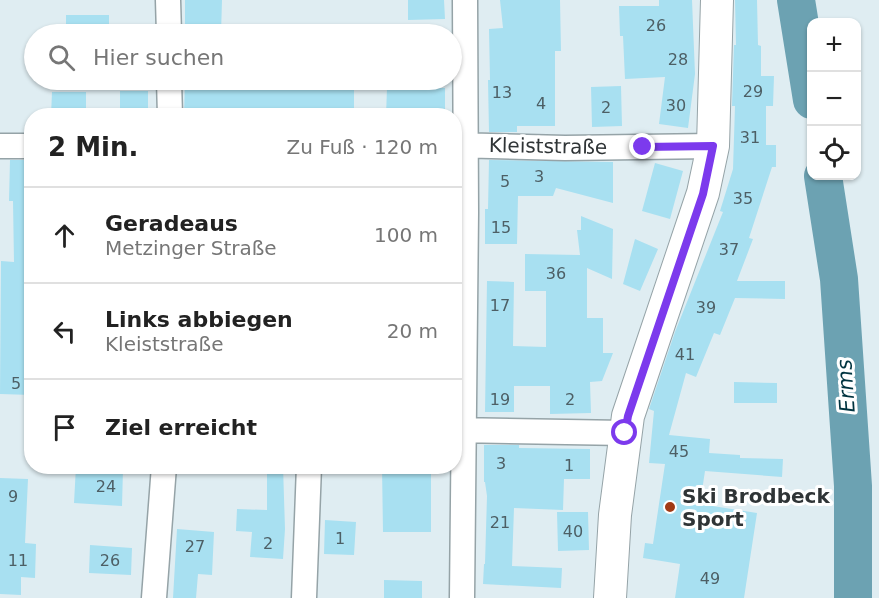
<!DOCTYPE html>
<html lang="de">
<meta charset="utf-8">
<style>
body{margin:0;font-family:"DejaVu Sans",sans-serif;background:#f2f2f2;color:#222}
.controls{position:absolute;right:18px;top:18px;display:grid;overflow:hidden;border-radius:12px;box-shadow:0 2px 4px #0004}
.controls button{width:54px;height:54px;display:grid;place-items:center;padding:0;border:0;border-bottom:2px solid #e0e0e0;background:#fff;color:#222;font:30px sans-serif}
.stop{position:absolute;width:18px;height:18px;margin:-14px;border:4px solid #7c3aed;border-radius:50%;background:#fff}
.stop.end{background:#7c3aed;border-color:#fff;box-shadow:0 2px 6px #0008}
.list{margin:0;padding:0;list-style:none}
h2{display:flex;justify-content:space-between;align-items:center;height:78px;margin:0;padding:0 24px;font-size:26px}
h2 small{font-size:20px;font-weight:400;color:#767676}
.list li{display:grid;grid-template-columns:39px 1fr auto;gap:18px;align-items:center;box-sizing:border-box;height:96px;padding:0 24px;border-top:2px solid #e0e0e0}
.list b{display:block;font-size:22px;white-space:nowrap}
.list p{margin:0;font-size:20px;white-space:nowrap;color:#767676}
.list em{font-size:20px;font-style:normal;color:#767676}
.icon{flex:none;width:33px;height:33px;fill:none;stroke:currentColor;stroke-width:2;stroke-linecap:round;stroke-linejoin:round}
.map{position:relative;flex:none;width:879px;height:598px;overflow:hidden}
.search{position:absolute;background:#fff;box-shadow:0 2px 4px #0004;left:24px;top:24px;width:438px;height:66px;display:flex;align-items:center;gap:15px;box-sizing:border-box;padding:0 21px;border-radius:33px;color:#767676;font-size:22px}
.panel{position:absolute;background:#fff;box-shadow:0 2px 4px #0004;left:24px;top:108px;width:438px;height:366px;border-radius:24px}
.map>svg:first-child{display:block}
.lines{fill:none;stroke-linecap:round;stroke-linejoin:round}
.river{stroke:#6ca2b2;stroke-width:38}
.building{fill:#a8e0f1}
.minor-casing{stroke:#95a3a7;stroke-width:27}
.tertiary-casing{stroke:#95a3a7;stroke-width:34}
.minor{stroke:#fff;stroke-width:24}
.tertiary{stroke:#fff;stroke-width:32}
.route{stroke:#7c3aed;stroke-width:8}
.poi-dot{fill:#a03a15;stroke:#fff;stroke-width:2}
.labels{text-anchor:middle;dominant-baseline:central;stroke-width:6;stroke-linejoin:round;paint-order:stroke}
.number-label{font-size:16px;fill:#4d5f65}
.street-label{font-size:20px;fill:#2f3436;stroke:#fff}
.poi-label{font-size:20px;font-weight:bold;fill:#2f3436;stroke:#fff;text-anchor:start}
.water-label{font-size:21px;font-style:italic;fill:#003440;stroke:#fff}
</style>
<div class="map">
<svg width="879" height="598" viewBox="0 0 879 598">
<rect width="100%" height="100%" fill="#dfedf2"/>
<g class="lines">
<path class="river" d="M796,0L812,100
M823,176L839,279L853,486V598"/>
</g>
<path class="building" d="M185,0H222L221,34H185Z
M408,0H444L445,19L408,20Z
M500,0H560L561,51H555V126H517V132H489L488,80H490L489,29L503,28Z
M659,0H692L695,74L688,128L659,124L665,77L625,79L623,36H620L619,6H659Z
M735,0H757L758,45L761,46V76H774L773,106H766V145H776V167H772L749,238L753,239L737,281H785V299L735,298L720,335L714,333L696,377L686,373L669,435L710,439L709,453L740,455V458L783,459L782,477L705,471L700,504L757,513L744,598H675L680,564L643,558L645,543L653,544L665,464L649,463L654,411L649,409L675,332L723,212L720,211L733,169L735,106H732L734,45H736Z
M66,15H109V34H66Z
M185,80H272V90H354V116H184Z
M621,86L622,126L592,127L591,87Z
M387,88H445V116H386Z
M120,91H148V116H120Z
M52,92H86V116H51Z
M10,160H32L30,262H32V395L0,394L1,261L14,262L13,201H9Z
M489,160L613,162V203L556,188L553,196H518L517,244H485V209H488Z
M655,163L683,171L670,219L642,211Z
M581,216L613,229L612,279L587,268V318H603V353H613L602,381L590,382L591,413L550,414V386H514V412H485L487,281L514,282L513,346L546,347V291H525V254L580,255L577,230H581Z
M635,239L658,249L640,291L623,284Z
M734,382L777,383V403H734Z
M484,445H519V448L590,449V479H564L563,510L514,508L512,566L562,568L561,588L483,584L484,564H485L487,496L485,482H484Z
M76,466L123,469L122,506L74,503Z
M267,466H283L285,529L283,559L250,557L252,532L236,531L237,509L267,510Z
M382,466H431V532H383Z
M0,478L28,479L25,543L36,544L35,578L21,577V595L0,594Z
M557,512H588L589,550L558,551Z
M325,520L356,522L354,555L324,554Z
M177,529L214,532L212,575L198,574L196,598H173Z
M90,545L132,548L131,575L89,573Z
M384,580L422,581V598H384Z"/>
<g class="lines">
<g class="minor-casing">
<path id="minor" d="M168,0L169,34
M169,80L170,116
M454,145L565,148L713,146
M0,146H32
M454,430L625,433
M154,598L164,466
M304,598L309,466
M462,598L466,212L465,0"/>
</g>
<g class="tertiary-casing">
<path id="tertiary" d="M610,598L615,515L628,416L703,193L713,146L717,0"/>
</g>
<use href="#minor" class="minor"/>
<use href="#tertiary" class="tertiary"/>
</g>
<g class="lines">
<path class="route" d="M625,433L628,416L703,194L713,146L643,147"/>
</g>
<circle class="poi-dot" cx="670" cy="507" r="6"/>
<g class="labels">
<g class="number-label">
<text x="656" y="25">26</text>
<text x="678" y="59">28</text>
<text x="753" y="91">29</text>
<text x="502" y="92">13</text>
<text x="541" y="103">4</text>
<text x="676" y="105">30</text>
<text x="606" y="107">2</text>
<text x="750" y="137">31</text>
<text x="539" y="176">3</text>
<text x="505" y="181">5</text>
<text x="743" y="198">35</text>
<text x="501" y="227">15</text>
<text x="729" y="249">37</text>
<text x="556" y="273">36</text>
<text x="500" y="305">17</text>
<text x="706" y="307">39</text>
<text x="685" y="354">41</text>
<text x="16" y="383">5</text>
<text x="500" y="399">19</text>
<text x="570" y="399">2</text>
<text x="679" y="451">45</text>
<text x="501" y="463">3</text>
<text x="569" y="465">1</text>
<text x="106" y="486">24</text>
<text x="13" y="496">9</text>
<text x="500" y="522">21</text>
<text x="573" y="531">40</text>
<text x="340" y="538">1</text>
<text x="268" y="543">2</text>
<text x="195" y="546">27</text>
<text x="18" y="560">11</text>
<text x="110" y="560">26</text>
<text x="710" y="578">49</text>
</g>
<g class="street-label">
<text transform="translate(548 146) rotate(1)">Kleiststraße</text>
</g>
<g class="poi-label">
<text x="682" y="496">Ski Brodbeck<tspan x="682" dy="23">Sport</tspan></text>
</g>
<g class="water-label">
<text transform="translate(846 386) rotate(-94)">Erms</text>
</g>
</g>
</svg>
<div class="controls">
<button>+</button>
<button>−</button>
<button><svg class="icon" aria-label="locate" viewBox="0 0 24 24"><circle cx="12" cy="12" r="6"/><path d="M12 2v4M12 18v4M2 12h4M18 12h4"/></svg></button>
</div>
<div class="stop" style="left:625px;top:433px"></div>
<div class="stop end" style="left:643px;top:147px"></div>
<div class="search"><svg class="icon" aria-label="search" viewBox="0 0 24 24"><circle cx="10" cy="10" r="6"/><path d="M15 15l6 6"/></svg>Hier suchen</div>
<section class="panel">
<h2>2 Min.<small>Zu Fuß · 120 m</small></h2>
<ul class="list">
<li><svg class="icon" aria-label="ahead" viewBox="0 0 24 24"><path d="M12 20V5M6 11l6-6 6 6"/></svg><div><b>Geradeaus</b><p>Metzinger Straße</p></div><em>100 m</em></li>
<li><svg class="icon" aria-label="left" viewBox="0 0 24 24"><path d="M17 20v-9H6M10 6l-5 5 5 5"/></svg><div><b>Links abbiegen</b><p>Kleiststraße</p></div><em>20 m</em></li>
<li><svg class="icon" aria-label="arrive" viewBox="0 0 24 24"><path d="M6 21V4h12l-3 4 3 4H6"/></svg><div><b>Ziel erreicht</b></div></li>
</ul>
</section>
</div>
